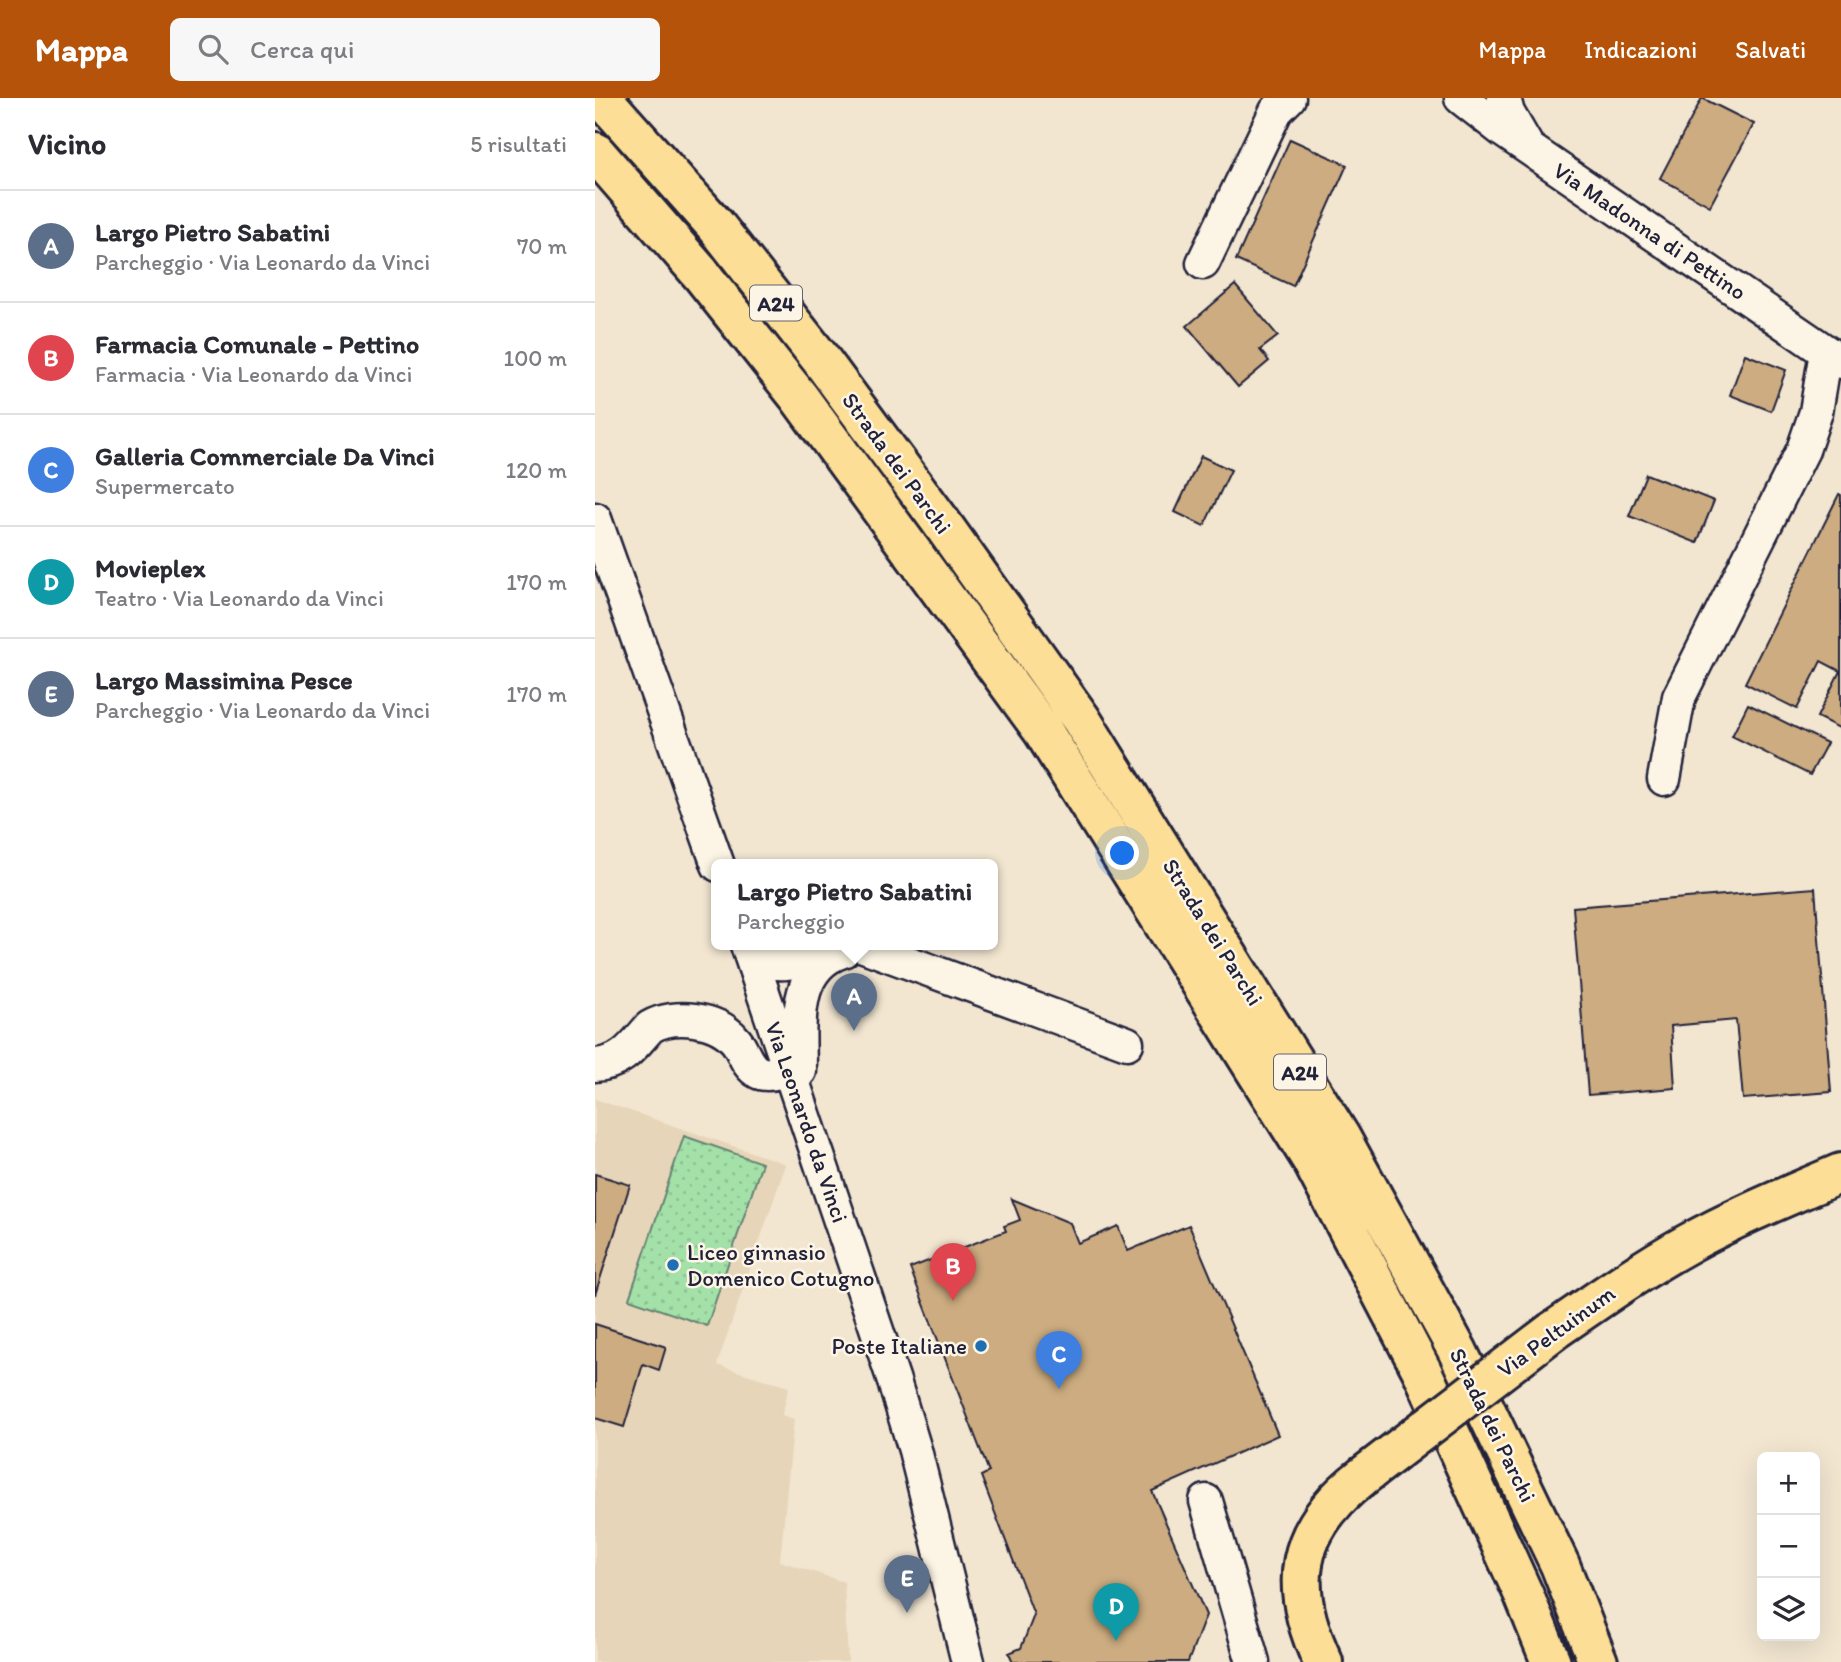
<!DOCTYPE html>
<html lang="it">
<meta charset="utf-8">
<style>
body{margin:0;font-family:Itim,sans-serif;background:#f7f7f7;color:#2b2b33}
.controls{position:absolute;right:21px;bottom:21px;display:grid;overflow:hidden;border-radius:10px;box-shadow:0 7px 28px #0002}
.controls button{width:63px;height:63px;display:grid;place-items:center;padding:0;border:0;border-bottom:2px solid #e1e1e2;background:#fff;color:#2b2b33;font:35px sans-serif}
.you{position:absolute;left:528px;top:756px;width:24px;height:24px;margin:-18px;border:5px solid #fff;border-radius:50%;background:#1a73e8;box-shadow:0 0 0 10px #1a73e833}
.badge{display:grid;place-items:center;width:46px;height:46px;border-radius:50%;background:#b45309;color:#fff;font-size:23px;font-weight:700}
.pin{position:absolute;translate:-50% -58px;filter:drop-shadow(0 2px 4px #0008)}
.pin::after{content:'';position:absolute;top:37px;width:24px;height:21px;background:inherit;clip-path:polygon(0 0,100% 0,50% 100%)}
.popup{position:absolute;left:116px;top:761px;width:287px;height:91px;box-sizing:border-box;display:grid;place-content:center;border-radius:10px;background:#fff;filter:drop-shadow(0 2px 5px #0005);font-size:23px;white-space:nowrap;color:#7c7c81}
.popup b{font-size:26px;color:#2b2b33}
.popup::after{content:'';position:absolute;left:50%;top:100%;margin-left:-14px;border:14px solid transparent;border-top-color:#fff}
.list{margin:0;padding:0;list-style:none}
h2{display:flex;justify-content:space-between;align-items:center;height:91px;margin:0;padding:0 28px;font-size:30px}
h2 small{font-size:23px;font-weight:400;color:#7c7c81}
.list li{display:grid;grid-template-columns:46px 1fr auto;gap:21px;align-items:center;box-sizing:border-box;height:112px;padding:0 28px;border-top:2px solid #e1e1e2}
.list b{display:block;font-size:26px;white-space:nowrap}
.list p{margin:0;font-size:23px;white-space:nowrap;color:#7c7c81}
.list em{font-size:23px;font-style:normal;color:#7c7c81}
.icon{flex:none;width:38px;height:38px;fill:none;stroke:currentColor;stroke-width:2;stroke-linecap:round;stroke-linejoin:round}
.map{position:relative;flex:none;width:1246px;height:1564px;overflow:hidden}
header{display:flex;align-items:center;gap:42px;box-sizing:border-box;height:98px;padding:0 35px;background:#b45309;color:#fff}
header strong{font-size:33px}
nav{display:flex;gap:38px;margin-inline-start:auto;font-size:24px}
.search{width:490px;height:63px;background:#f7f7f7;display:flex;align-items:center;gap:18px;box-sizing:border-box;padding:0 24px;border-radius:10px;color:#7c7c81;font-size:26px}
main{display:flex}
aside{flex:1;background:#fff}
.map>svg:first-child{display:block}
.built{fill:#e7d5b9}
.grass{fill:url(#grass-dots);stroke:#638272;stroke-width:2}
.building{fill:#ccac80;stroke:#22223b;stroke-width:2}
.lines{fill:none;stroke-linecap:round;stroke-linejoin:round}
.minor-casing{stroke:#22223b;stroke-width:37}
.major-casing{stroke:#22223b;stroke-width:44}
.highway-casing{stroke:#22223b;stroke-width:44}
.minor{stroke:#fcf5e5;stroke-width:32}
.major{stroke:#fdde96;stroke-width:38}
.highway{stroke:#fdde96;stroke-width:38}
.major-bridge-casing{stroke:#22223b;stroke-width:44;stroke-linecap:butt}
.major-bridge{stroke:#fdde96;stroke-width:38}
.poi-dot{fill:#1f6fb2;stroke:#fcf5e5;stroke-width:2.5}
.labels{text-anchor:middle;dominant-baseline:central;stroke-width:5;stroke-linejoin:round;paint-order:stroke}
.shield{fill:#fcf5e5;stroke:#63616e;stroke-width:2}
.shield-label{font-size:21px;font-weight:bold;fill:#22223b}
.street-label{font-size:23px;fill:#22223b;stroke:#fcf5e5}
.poi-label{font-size:23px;fill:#22223b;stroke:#fcf5e5;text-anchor:start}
</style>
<header>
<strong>Mappa</strong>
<div class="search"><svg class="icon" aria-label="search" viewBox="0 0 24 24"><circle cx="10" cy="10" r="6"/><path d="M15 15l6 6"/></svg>Cerca qui</div>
<nav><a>Mappa</a><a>Indicazioni</a><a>Salvati</a></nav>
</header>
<main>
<aside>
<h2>Vicino<small>5 risultati</small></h2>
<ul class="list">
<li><span class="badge" style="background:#5c6f8a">A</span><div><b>Largo Pietro Sabatini</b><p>Parcheggio · Via Leonardo da Vinci</p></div><em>70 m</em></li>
<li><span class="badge" style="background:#e0444e">B</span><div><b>Farmacia Comunale - Pettino</b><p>Farmacia · Via Leonardo da Vinci</p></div><em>100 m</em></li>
<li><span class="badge" style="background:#3f7fe0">C</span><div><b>Galleria Commerciale Da Vinci</b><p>Supermercato</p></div><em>120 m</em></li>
<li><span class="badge" style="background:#0f9aa8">D</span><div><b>Movieplex</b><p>Teatro · Via Leonardo da Vinci</p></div><em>170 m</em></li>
<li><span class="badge" style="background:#5c6f8a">E</span><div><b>Largo Massimina Pesce</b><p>Parcheggio · Via Leonardo da Vinci</p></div><em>170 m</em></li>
</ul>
</aside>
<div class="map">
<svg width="1246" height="1564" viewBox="0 0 1246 1564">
<defs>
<pattern id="grass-dots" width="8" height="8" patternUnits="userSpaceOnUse" patternTransform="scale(1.75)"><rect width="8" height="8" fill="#a4e1a9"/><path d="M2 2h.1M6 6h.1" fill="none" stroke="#8dc192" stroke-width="1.8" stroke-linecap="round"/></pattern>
</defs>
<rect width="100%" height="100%" fill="#f2e6d1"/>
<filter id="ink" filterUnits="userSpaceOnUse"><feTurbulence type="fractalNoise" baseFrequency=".0143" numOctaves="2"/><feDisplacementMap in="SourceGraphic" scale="14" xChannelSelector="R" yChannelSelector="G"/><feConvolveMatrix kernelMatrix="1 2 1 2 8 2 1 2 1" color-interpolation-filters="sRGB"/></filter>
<g filter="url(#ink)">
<path class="built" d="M0,1001L191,1066L122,1267L194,1289L187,1317L199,1321L185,1463L249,1484L253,1564H0Z"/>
<path class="grass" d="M89,1038L167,1065L112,1228L34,1201Z"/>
<path class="building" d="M1107,0L1159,26L1115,108L1065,80Z
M695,41L752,67L698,188L641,162Z
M640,187L683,238L665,252L674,263L643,289L592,228Z
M1150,256L1191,272L1176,313L1135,297Z
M606,358L636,372L609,428L580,414Z
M1051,376L1119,403L1102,445L1034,418Z
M1244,396L1246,397V631L1222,619L1245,573L1226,563L1202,611L1150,585Z
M1153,606L1232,645L1215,677L1137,638Z
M1220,790L1236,994L1148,1001L1141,922L1076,928L1080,990L993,997L978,809Z
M0,1076L35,1087L0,1197Z
M417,1101L475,1125L483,1145L523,1128L533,1153L594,1127L683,1337L557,1393L611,1517L593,1564H418L414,1555L426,1550L439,1517L386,1378L394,1374L315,1170L411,1133L409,1128L425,1122Z
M0,1226L71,1249L64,1272L48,1266L29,1329L0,1320Z"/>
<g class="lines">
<g class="minor-casing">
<path id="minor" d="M866,0L907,32L1246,264
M909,0L913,15L931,46
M608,165L681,13L694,0
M0,421L123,767
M1069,681L1084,599L1208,352L1221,314L1231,254
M152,847L298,1280L320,1352L373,1564
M154,847L153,850C174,877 211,861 240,855
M266,847L532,945
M0,967C27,966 39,947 55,929C79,915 123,920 141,943C149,953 151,968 163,974C172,979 186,974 195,970
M205,973C205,930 196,869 248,853
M611,1403L658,1564"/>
</g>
<g class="major-casing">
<path id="major" d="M958,1233C1003,1202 1047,1171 1094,1145C1143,1118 1195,1097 1246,1075
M728,1564C692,1488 699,1432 767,1379"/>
</g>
<g class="highway-casing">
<path id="highway" d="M7,0L121,128L224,259L343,420L486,621L746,1040L862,1252L965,1467L1003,1564
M0,54L106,176L203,298L448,633L716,1061L827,1273L928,1495L956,1564"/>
</g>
<use href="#minor" class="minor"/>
<use href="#major" class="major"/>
<use href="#highway" class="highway"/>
<g class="major-bridge-casing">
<path id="major-bridge" d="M767,1379L958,1233"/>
</g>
<use href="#major-bridge" class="major-bridge"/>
</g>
</g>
<g class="poi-dot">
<circle cx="78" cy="1167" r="7"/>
<circle cx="386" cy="1248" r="7"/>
</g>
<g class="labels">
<g class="shield">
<rect x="155" y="187.5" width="52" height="35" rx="5"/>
<rect x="679" y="956.5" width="52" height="35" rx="5"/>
</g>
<g class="shield-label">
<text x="181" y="205">A24</text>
<text x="705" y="974">A24</text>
</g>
<g class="street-label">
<text transform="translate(1055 133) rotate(34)">Via Madonna di Pettino</text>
<text transform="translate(302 365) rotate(54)">Strada dei Parchi</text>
<text transform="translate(618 834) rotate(58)">Strada dei Parchi</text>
<text transform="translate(212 1024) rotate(71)">Via Leonardo da Vinci</text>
<text transform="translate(961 1233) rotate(-36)">Via Peltuinum</text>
<text transform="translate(898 1327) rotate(64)">Strada dei Parchi</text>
</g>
<g class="poi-label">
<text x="92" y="1154">Liceo ginnasio<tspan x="92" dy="26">Domenico Cotugno</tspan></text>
<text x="372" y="1248" text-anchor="end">Poste Italiane</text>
</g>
</g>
</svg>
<div class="controls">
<button>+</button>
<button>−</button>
<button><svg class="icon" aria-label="layers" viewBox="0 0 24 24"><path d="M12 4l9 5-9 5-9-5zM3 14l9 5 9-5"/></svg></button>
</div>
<div class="you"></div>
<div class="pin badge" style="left:259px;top:933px;background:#5c6f8a">A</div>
<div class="popup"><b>Largo Pietro Sabatini</b>Parcheggio</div>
<div class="pin badge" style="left:358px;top:1203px;background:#e0444e">B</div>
<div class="pin badge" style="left:464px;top:1291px;background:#3f7fe0">C</div>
<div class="pin badge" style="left:521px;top:1543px;background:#0f9aa8">D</div>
<div class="pin badge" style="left:312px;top:1515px;background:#5c6f8a">E</div>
</div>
</main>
